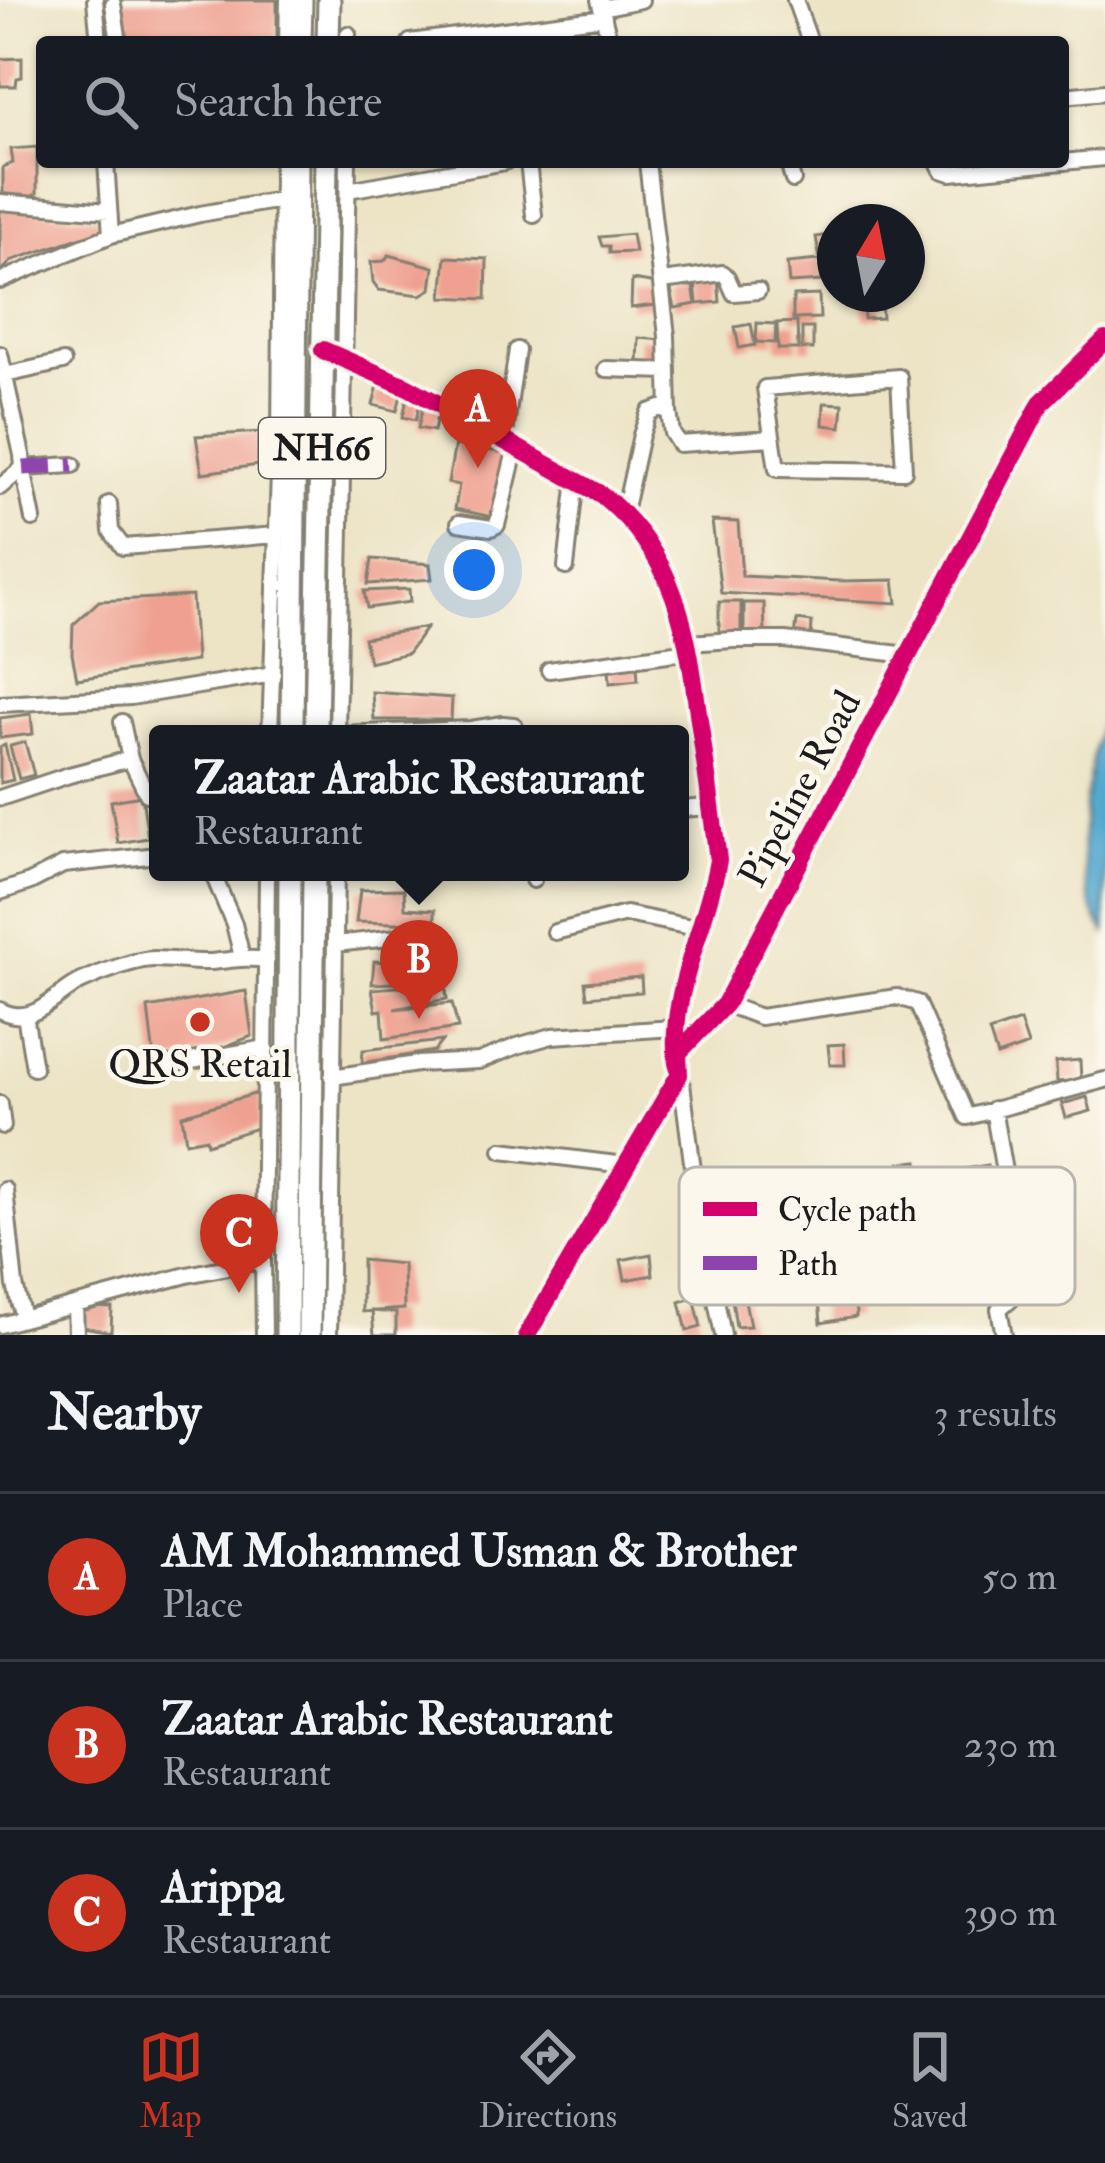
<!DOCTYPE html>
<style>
body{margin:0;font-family:"IM FELL Double Pica",serif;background:#20242c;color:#f1f3f6}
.compass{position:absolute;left:817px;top:204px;width:108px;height:108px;border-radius:50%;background:#171b24;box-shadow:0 3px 9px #0004;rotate:10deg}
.you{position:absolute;left:474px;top:570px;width:42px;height:42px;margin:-30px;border:9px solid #fff;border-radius:50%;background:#1a73e8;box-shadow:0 0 0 18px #1a73e833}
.badge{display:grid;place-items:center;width:78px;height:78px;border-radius:50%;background:#c8321e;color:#fff;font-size:39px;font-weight:700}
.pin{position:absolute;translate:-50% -99px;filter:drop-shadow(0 3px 6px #0008)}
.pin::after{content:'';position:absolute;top:63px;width:42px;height:36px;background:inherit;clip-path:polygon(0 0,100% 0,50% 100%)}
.popup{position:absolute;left:149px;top:725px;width:540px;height:156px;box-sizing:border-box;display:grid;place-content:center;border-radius:12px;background:#171b24;filter:drop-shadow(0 3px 9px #0005);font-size:39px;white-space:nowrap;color:#9ea1a6}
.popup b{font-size:45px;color:#f1f3f6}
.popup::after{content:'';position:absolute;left:50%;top:100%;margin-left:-24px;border:24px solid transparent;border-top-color:#171b24}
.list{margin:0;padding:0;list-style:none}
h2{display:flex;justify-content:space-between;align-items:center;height:156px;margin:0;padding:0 48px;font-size:51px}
h2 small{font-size:39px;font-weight:400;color:#9ea1a6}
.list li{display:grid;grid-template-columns:78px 1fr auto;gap:36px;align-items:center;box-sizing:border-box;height:168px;padding:0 48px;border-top:3px solid #363941}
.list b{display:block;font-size:45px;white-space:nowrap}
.list p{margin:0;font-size:39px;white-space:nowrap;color:#9ea1a6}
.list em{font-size:39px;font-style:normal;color:#9ea1a6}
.icon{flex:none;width:66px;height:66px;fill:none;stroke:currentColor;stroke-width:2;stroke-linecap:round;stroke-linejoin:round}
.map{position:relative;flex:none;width:1105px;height:1335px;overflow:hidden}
.search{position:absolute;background:#171b24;box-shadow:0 3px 9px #0004;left:36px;right:36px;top:36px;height:132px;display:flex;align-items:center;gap:30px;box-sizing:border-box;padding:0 42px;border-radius:12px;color:#9ea1a6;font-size:45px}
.sheet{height:660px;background:#171b24}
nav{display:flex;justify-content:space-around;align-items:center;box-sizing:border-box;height:168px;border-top:3px solid #363941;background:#171b24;font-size:33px;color:#9ea1a6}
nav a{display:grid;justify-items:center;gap:6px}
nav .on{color:#c8321e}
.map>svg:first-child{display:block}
.water{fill:#52a8cf;stroke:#376276;stroke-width:3}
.building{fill:#efa090}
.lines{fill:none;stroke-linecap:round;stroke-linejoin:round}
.minor-casing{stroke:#848071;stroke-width:20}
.highway-casing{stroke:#848071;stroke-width:27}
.minor{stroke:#fff;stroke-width:14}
.highway{stroke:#fff;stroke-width:21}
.quiet{stroke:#8e44ad;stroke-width:15;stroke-dasharray:30 15;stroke-linecap:butt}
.cycleway-casing{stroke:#fbf7ec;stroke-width:26}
.cycleway{stroke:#d6006c;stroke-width:18}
.poi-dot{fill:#c8321e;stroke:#fbf7ec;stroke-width:4.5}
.labels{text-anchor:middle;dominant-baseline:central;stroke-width:9;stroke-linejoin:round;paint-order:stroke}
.shield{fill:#fbf7ec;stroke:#5f5e5a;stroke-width:3}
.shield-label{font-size:36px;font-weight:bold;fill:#1c1c1c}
.street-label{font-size:39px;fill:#1c1c1c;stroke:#fbf7ec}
.poi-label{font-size:39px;fill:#1c1c1c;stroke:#fbf7ec}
.key{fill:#fbf7ec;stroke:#b8b5ae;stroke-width:3}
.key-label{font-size:33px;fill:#1c1c1c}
</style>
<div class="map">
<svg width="1105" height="1335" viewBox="0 0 1105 1335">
<rect width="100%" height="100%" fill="#fbf7ec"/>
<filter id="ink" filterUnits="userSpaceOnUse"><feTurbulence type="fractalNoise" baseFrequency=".00833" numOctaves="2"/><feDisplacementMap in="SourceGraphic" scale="24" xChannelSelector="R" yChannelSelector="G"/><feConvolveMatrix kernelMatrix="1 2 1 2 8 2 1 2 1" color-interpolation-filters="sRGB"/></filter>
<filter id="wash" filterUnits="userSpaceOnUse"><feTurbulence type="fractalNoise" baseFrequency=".004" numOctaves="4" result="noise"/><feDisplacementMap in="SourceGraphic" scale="48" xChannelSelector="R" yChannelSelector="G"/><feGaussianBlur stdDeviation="2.7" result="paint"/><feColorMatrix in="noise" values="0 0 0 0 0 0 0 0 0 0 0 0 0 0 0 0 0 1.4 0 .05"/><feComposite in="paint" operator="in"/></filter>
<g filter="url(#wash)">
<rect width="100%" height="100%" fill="#ede4c6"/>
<path class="water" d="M1105,704V933C1064,874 1089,769 1105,704Z"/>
<g id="blocks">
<path class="building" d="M119,0H277V42H126Z
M594,32L595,42H536L535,39Z
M22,58V77L17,78L16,86H0V59Z
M37,147V193L28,200L3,198V167L13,163L11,149Z
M0,208L102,218L103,230L13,260L0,272Z
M632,234L635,252L609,253V246H602L599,237Z
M835,234V256L820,259L816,237Z
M389,255L434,267L431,289L421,295L379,290L373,282L371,262L384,261Z
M446,257L487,259L486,299L442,297Z
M820,260L822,281L789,283L787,263Z
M718,278L720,302L697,304L695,280Z
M632,280L657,284L656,305L631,308Z
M692,281L696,304L675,308L670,285Z
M819,295L820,318L793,319V296Z
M881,301L882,318L864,319L863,302Z
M797,322L798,349H778L777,323Z
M757,323L776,324L775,343L756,342Z
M751,324L755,345L739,348L735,327Z
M802,328H813V349H802Z
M639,338L662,340V365L638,363Z
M378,385L402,391L397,411L373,405Z
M408,394L421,397L416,420L403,417Z
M424,402L439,406L434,431L418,428Z
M824,403L843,404L841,427L823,425Z
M262,432L266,464L202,473L196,436Z
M455,444L509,454L497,518L455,509L459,485L448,483Z
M712,521L738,522L742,576L839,581L894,580L897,603L721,593Z
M372,559L430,564L432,579L368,584Z
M409,589L410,602L367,608L364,591Z
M192,596L196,661L77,679L72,654L73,625L99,601Z
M719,602H741V636H719Z
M744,603H764L765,637H744Z
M797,620L812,622L811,639L795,637Z
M427,627L408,653L369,662L364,638Z
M637,666L638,680L610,683L609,668Z
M372,692L452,698L451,720H374Z
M31,714L33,734L0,738V718Z
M25,742L34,775L19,779L10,746Z
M5,745L13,780L0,783V747Z
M142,796L148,838L118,843L111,801Z
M404,889L405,908L435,910V924L356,922L360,890Z
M374,961L440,966L439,981L372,984Z
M641,977L642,992L587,997L585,982Z
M445,983L447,999L394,1009L452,1003L458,1028L384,1039L382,1010L376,1011L372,989Z
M246,991L252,1036L211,1052L155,1066L148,1008Z
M1020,1021L1028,1045L997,1056L989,1032Z
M442,1041L434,1051L362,1063L363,1050Z
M844,1044L845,1065H830L828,1045Z
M1080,1060L1081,1080L1057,1082L1056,1062Z
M261,1092L260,1127L207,1144L206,1138L186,1142L182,1115Z
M1087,1097L1091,1111L1066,1118L1062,1104Z
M918,1161L919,1195L900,1197V1163Z
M987,1165L989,1182L968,1187L966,1169Z
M243,1212L255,1242L213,1250L207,1220Z
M772,1213L779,1225L777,1244L737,1254L731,1222Z
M818,1219H844L849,1250L819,1256Z
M651,1254L653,1275L625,1280L621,1260Z
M362,1260L403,1264L404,1309L362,1312Z
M975,1276L981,1301L954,1306L950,1286Z
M743,1290L750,1326L736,1327L731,1292Z
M694,1297L701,1327L687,1331L680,1302Z
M855,1297L856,1317L821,1323L819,1299Z
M83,1307L112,1308L111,1332L83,1327Z
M372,1311L396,1313V1335H374Z"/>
</g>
</g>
<g filter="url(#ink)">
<use href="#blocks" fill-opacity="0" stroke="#848071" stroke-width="3"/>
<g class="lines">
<g class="minor-casing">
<path id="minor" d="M95,0L99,42
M599,0L610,42
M795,0L810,42
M113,4L119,42
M602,8L641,0
M287,42L288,0
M347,42L348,34
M410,42L604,17
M1063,96L1105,92
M106,162L111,235
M528,162L534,215
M788,162L793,180
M938,162L942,170L951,173L1104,158
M348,190L505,162
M0,202L109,211
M0,281L111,235L200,214L280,200
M662,281L723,273L727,277L734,293L758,291
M323,350L408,387L602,495C677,556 687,630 699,720C706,767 712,813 718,860C716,873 715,886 711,898C697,950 669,1003 676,1058
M0,354L22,455L23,468L0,487
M606,369L668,371
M5,375L63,362
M899,377L904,471L777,469L765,388Z
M669,412L672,433L679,444L772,438
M504,441L517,350
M109,504L111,531L123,547L277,535
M624,513L641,435L649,412L661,408L669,412L667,336L647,162
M33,519L23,468L73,465
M459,523L491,528L497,525L516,447
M566,567L576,479
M689,643L733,640H785L908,655
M549,670L690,651
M0,704L131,697L273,674
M270,734L280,444L282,162
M337,734L348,162
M337,734L471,729L503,724L514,725L517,734
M130,759L147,794
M0,798L69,775L130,759L122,722
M680,809L711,807
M212,872L234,924L242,957
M532,872L533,880
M0,892L30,882L63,865L158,855
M555,932L626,914L701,929
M336,944L424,934
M725,1004L760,1017L897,997L917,1003L967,1117L1105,1080
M0,1010C34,1029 55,993 82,981C100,973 136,959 154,959C173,959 192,963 211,962C233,960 245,957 267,960
M25,1015L34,1068
M151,1068L266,1048
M680,1068L699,1217L723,1335
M332,1077L417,1064L479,1061L517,1046L552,1036L674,1028
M0,1104L3,1126
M993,1109L1016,1239L1025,1268L1021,1290L999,1309L1004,1335
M502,1150L625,1165
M5,1190L15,1285L23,1318
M75,1305L76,1335
M0,1325L187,1275L263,1260
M264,1335L263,1260L267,872
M329,1335L336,872
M527,1335L679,1075L678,1053L725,1004L1041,403L1105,340"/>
</g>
<g class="highway-casing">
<path id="highway" d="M300,42L301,0
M328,42L329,0
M292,734L297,162
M316,734L326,162
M287,1335L290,872
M309,1335L314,872"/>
</g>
<use href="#minor" class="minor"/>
<use href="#highway" class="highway"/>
<path class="quiet" d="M23,468L73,465"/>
<g class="cycleway-casing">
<path id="cycleway" d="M323,350L408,387L602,495C677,556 687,630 699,720C706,767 712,813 718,860C707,927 668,993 677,1063
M527,1335L679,1075L678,1053L725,1004L1041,403L1105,340"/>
</g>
<use href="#cycleway" class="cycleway"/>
</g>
</g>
<circle class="poi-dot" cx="200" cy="1022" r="12"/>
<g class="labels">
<rect class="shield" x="259" y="418" width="126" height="60" rx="9"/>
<g class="shield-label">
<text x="322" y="448">NH66</text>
</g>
<g class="street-label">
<text transform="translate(800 789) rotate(-62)">Pipeline Road</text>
</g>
<g class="poi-label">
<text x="200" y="1064">QRS Retail</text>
</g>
</g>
<rect x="679" y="1167" width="396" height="138" rx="18" class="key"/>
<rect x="703" y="1202" width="54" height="14" fill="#d6006c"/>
<rect x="703" y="1256" width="54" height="14" fill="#8e44ad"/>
<g class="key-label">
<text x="778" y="1221">Cycle path</text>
<text x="778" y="1275">Path</text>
</g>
</svg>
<svg class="compass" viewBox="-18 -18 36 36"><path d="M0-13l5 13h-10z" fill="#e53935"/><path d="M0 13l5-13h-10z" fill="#9ea1a6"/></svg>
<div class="you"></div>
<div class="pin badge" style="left:478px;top:468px">A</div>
<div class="pin badge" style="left:419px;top:1019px">B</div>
<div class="popup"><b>Zaatar Arabic Restaurant</b>Restaurant</div>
<div class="pin badge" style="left:239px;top:1293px">C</div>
<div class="search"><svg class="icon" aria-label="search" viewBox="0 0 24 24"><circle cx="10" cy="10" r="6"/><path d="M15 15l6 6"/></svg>Search here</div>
</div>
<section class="sheet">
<h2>Nearby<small>3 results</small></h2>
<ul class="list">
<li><span class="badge">A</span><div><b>AM Mohammed Usman &amp; Brother</b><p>Place</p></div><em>50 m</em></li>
<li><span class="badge">B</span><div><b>Zaatar Arabic Restaurant</b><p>Restaurant</p></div><em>230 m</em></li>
<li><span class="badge">C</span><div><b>Arippa</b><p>Restaurant</p></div><em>390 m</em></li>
</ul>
</section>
<nav>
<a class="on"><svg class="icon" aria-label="map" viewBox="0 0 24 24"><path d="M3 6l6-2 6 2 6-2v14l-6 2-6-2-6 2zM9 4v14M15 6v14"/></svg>Map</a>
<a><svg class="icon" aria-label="directions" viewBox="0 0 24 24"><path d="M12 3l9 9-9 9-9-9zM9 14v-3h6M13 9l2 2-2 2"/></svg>Directions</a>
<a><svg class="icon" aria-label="saved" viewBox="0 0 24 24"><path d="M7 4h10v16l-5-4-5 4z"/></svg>Saved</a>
</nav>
